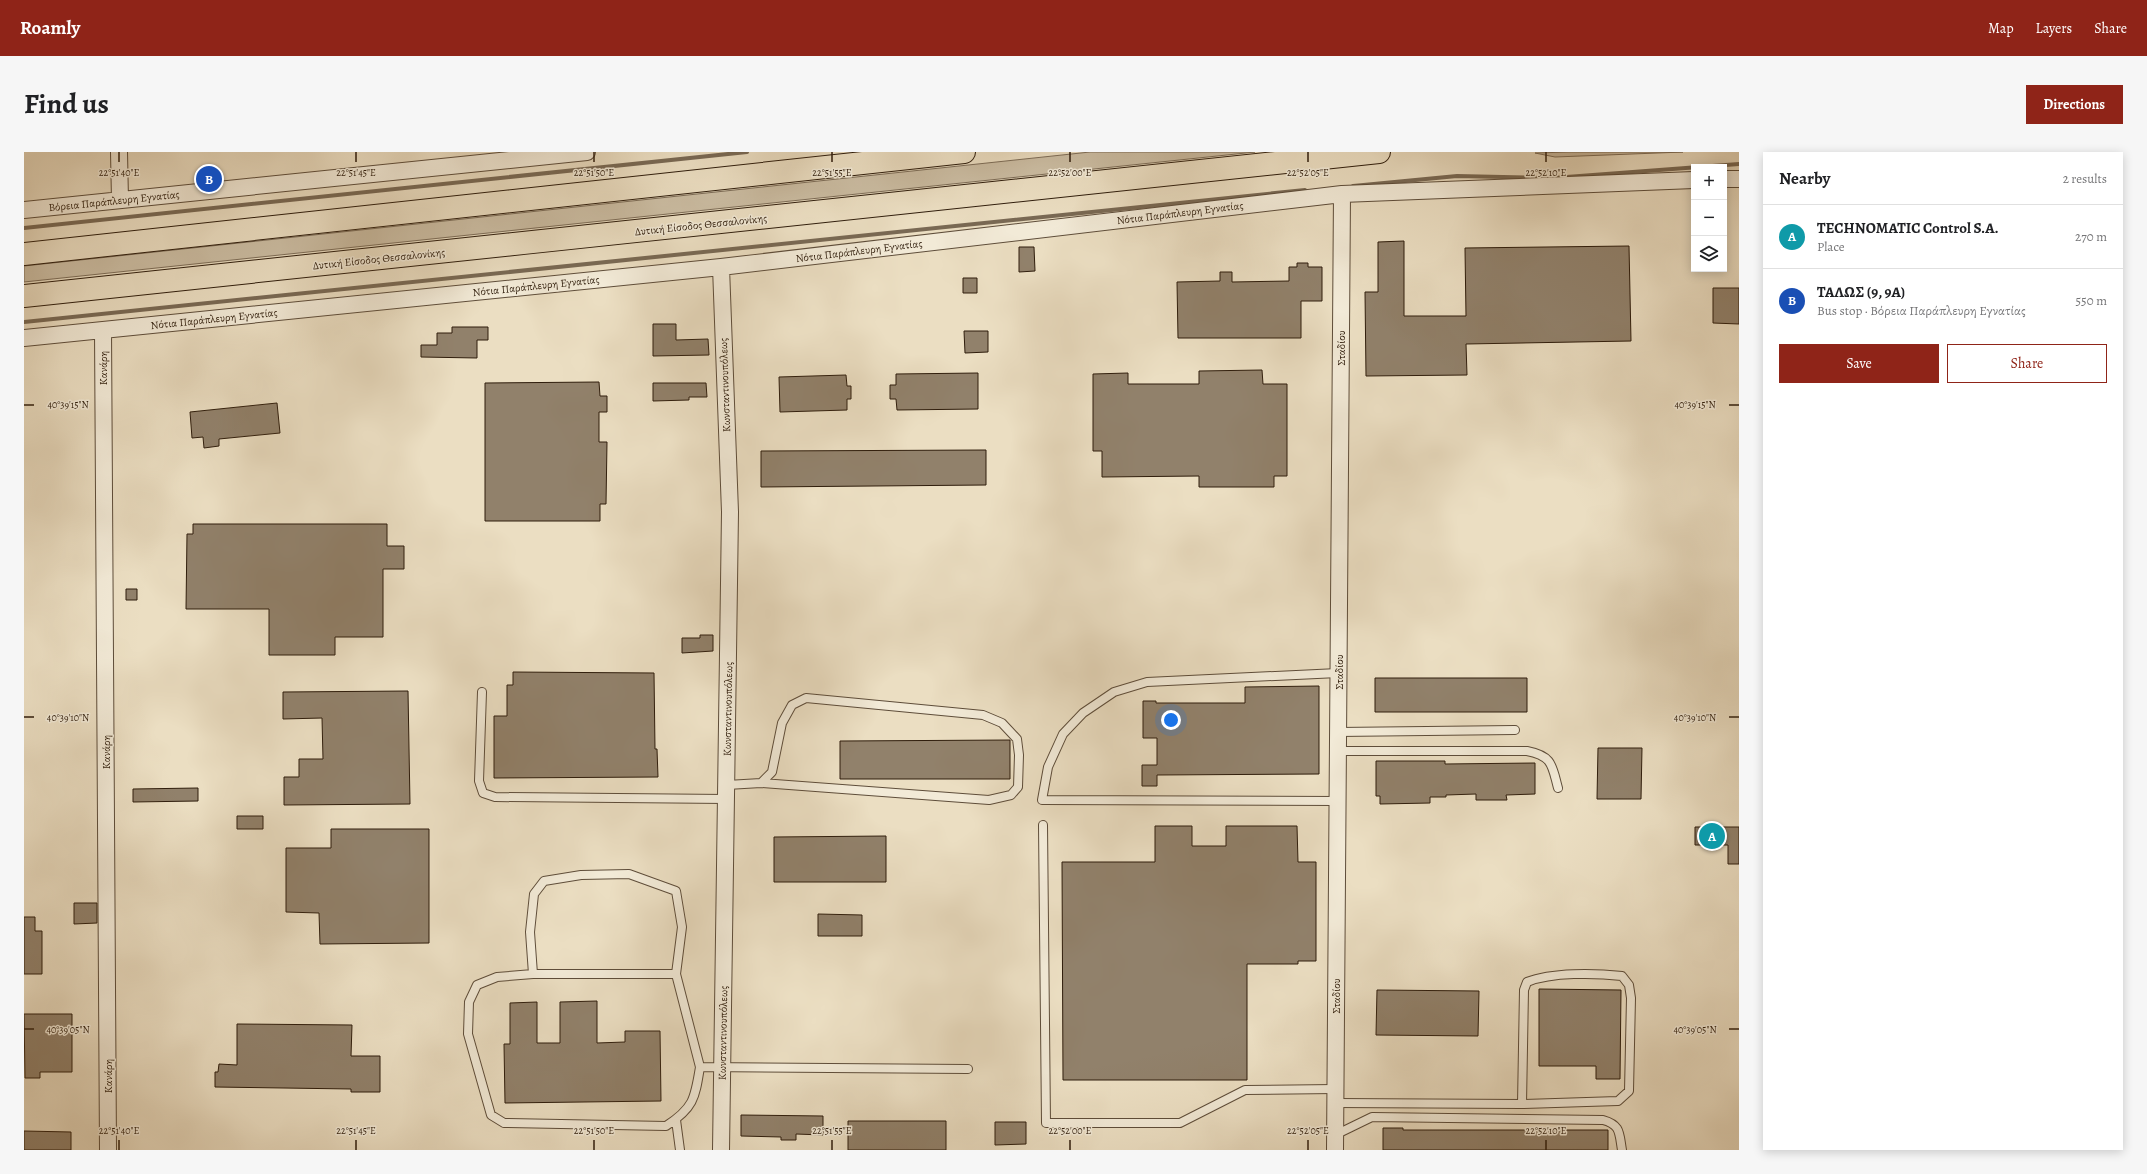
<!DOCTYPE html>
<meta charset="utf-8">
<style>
body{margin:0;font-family:Alegreya,serif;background:#f6f6f6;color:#202124}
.controls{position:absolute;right:12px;top:12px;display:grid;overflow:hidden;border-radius:0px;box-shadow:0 2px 10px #0003}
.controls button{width:36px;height:36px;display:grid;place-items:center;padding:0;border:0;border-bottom:1px solid #e0e0e0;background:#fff;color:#202124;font:20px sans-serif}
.you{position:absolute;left:1147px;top:568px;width:14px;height:14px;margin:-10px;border:3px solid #fff;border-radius:50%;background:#1a73e8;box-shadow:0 0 0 6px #1a73e833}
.badge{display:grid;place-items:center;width:26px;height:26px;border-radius:50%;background:#8f2418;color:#fff;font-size:13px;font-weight:700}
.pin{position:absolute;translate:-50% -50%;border:2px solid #fff;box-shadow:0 1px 4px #0006}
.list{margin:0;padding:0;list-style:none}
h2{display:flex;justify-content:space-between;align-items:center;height:52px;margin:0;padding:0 16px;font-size:17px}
h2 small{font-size:13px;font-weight:400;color:#757577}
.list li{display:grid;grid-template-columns:26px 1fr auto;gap:12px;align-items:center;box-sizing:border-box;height:64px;padding:0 16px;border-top:1px solid #e0e0e0}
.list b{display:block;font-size:15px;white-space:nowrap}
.list p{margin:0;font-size:13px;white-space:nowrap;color:#757577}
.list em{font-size:13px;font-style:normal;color:#757577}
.actions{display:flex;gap:8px;padding:12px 16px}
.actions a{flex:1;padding:9px 0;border:1px solid #8f2418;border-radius:0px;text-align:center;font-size:14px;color:#8f2418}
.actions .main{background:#8f2418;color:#fff}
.icon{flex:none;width:22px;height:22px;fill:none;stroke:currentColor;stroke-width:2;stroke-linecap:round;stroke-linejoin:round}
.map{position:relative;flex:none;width:1715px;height:998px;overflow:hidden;border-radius:0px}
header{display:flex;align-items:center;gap:24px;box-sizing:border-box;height:56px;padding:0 20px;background:#8f2418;color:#fff}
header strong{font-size:19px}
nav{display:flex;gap:22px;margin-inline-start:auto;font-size:14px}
.intro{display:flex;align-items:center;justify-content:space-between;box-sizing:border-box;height:96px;padding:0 24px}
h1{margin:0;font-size:28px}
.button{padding:10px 18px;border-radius:0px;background:#8f2418;color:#fff;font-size:14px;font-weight:700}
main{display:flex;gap:24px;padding:0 24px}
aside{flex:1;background:#fff;border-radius:0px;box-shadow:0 2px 10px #0003}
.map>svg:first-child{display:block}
.green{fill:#cbbda3;stroke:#7d6d58}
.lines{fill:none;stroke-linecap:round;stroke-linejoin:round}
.stream{stroke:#796954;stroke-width:4}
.building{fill:#91816b;stroke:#2f1d0c}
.service-casing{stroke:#5e4d3a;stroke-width:10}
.minor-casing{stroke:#5e4d3a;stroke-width:18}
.motorway-casing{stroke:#2f1d0c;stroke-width:24}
.service{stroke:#f2ead7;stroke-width:8}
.minor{stroke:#f2ead7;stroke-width:16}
.motorway{stroke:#ebdec2;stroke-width:22}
.ticks{fill:none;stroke:#2f1d0c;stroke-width:1.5}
.labels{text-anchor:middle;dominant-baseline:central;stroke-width:3;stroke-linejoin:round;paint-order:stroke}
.street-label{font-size:11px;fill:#2f1d0c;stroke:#f2ead7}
.ticks-label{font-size:10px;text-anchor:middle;fill:#2f1d0c;stroke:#f2ead7;stroke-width:3;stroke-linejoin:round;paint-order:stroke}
</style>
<header>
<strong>Roamly</strong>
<nav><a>Map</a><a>Layers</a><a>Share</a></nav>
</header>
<div class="intro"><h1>Find us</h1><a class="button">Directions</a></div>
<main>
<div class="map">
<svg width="1715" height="998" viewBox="0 0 1715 998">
<rect width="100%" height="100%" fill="#ebdec2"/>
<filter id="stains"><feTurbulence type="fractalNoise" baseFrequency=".005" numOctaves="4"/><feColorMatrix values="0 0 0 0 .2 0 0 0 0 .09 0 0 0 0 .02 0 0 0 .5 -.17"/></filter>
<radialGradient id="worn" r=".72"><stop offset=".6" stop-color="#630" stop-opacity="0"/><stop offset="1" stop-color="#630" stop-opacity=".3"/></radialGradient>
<path class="green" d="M1066,0H1231L0,130V114Z
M1545,0H1659L1531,5L1511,1Z"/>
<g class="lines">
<path class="stream" d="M1529,26L1715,12
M1329,34L1433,24L1518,26
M0,76L723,0
M0,170L1281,38"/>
</g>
<path class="building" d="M1380,89V164H1442L1441,96L1605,94L1607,189L1442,192L1443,223L1342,224L1341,140H1354V90Z
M995,95H1010L1011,119L995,120Z
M1273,111H1284V115H1298V149H1277V186H1154L1153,130L1196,129V120H1208V130L1265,129V115H1273Z
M939,126H953V141H939Z
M1689,136H1715V172L1689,171Z
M629,172H652V188L684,187L685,203L629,204Z
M428,175H464V188H453V206L397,205V193H413V181H428Z
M940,179H964V200L941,201Z
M1238,218L1239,232H1263V324H1250V335H1175V324L1078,325V299H1069V222L1104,221V232H1175V219Z
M954,221V257L873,258L872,247H866V233H872V222Z
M822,223L823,234H827V247H823V258L756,260L755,225Z
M575,230L576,244H583V260H575V290H583L582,352H576V369H461V231Z
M629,231H682L683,245H665V248L629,249Z
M253,251L256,281L195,287V294L180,296L179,285L168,286L166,260Z
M962,298V333L737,335V299Z
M169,372H363V394H380V417H359V485H311V503H245V457H162L163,382H169Z
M102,437H113V448H102Z
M676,483H689V499L658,501V486H676Z
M489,520L630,521L631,597H633L634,625L470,626V564H483V533H489Z
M1351,526H1503V560H1351Z
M1295,534V622L1133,623V634H1118V613H1133V586H1119V549H1132V551H1221V535Z
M384,539L386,652L260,653V625H275V607H299L298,566L259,567V540Z
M986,588V627H816V589Z
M1574,596H1618L1617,647H1573Z
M1352,609H1421V612L1511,611V642L1482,643L1483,648H1452V642L1422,643V645H1406V651L1356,652V644H1352Z
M174,636V649L109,650V637Z
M213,664H239V677H213Z
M1131,674H1168V694H1202V674H1273L1274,710H1292V809H1274V812H1223V928H1039L1038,710H1131Z
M1671,675H1715V712H1704V693H1671Z
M307,677H405V791L296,792L295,761L262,760V696H307Z
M862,684V730H750V685Z
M50,751H73V771L50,772Z
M794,762L838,763V784H794Z
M0,765H11V779H18V822H0Z
M1515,837L1597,838L1596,927H1572V914H1515Z
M1353,838L1455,839L1454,884L1352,883Z
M573,849V891L601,890V879H636L637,949L481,951L480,892H486V851L513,850V891H536V850Z
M0,862H48V920H16V926H1Z
M213,872L328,873L327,904H356V940H327V937L191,935V920H194L195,912L213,913Z
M717,963L799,964V983L772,982V988H757V985L717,984Z
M824,969H922V998H824Z
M971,970H1002V992L971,993Z
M1359,976H1379V978H1584V998H1359Z
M0,979L47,980V998H0Z"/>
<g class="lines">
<g class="service-casing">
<path id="service" d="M458,540L455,629L459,641L471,645L703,647
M1314,580L1491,578
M1314,599H1503C1529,604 1528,614 1534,636
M703,633L737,631L748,620L758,571L768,553L782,546L959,563L978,571L993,587L995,603L994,635L987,643L965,648L737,631
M1314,649L1018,648L1024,615L1039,582L1059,561L1090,540L1123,530L1314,521
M1019,673L1022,971H1156L1221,938L1312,937
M509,822L506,780L510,742L520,729L557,723L605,722L652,739L658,775L652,822L676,915L944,917
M652,822H509L473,825L453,833L445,850L444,882L467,963L480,971L642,974C670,956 671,946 676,915
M1311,951L1498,952L1594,949L1605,939L1607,846L1605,833L1598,824C1571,821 1528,820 1503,830L1500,838L1498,952
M652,968L656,998
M1311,983L1348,965L1579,968C1597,973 1595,981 1598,998"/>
</g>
<g class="minor-casing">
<path id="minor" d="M95,0L96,48
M1700,27H1715
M0,58L563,0
M697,115L706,360L697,998
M79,178L84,998
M0,186L697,115L1318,42L1670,28
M1311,998L1318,42"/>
</g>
<g class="motorway-casing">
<path id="motorway" d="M0,102L940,0
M0,144L1355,0"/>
</g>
<use href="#service" class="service"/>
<use href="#minor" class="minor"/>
<use href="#motorway" class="motorway"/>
</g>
<path class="ticks" d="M95,0V10M332,0V10M570,0V10M808,0V10M1046,0V10M1284,0V10M1522,0V10M0,253H10M1705,253H1715M0,565H10M1705,565H1715M0,877H10M1705,877H1715M95,988V998M332,988V998M570,988V998M808,988V998M1046,988V998M1284,988V998M1522,988V998"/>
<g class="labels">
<g class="street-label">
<text transform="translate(90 49) rotate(-6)">Βόρεια Παράπλευρη Εγνατίας</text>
<text transform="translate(1156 61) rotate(-7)">Νότια Παράπλευρη Εγνατίας</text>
<text transform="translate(677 73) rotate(-6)">Δυτική Είσοδος Θεσσαλονίκης</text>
<text transform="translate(835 99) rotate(-7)">Νότια Παράπλευρη Εγνατίας</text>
<text transform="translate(355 107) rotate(-6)">Δυτική Είσοδος Θεσσαλονίκης</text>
<text transform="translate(512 134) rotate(-6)">Νότια Παράπλευρη Εγνατίας</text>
<text transform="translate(190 167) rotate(-6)">Νότια Παράπλευρη Εγνατίας</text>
<text transform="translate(1317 196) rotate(-90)">Σταδίου</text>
<text transform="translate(79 216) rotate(-90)">Κανάρη</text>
<text transform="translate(701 233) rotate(-92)">Κωνσταντινουπόλεως</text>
<text transform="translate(1315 520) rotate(-90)">Σταδίου</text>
<text transform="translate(704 557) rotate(-89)">Κωνσταντινουπόλεως</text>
<text transform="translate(82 600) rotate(-90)">Κανάρη</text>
<text transform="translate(1312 844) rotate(-90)">Σταδίου</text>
<text transform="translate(699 881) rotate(-89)">Κωνσταντινουπόλεως</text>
<text transform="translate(84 924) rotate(-90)">Κανάρη</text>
</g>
</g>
<g class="ticks-label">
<text x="95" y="24">22°51'40"E</text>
<text x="332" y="24">22°51'45"E</text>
<text x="570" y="24">22°51'50"E</text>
<text x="808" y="24">22°51'55"E</text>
<text x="1046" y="24">22°52'00"E</text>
<text x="1284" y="24">22°52'05"E</text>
<text x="1522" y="24">22°52'10"E</text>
<text x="44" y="256">40°39'15"N</text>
<text x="1671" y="256">40°39'15"N</text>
<text x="44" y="569">40°39'10"N</text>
<text x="1671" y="569">40°39'10"N</text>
<text x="44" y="881">40°39'05"N</text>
<text x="1671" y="881">40°39'05"N</text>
<text x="95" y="982">22°51'40"E</text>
<text x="332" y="982">22°51'45"E</text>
<text x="570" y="982">22°51'50"E</text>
<text x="808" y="982">22°51'55"E</text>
<text x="1046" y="982">22°52'00"E</text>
<text x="1284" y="982">22°52'05"E</text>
<text x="1522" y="982">22°52'10"E</text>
</g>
<rect width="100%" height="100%" filter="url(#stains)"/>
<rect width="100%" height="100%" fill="url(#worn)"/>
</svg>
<div class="controls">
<button>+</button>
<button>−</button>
<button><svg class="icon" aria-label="layers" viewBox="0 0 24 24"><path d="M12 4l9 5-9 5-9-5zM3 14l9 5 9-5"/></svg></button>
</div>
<div class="you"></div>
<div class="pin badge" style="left:1688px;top:684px;background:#0f9aa8">A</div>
<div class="pin badge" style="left:185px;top:27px;background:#1a4fb4">B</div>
</div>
<aside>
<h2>Nearby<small>2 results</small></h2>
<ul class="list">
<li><span class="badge" style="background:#0f9aa8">A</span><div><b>TECHNOMATIC Control S.A.</b><p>Place</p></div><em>270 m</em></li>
<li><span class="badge" style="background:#1a4fb4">B</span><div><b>ΤΑΛΩΣ (9, 9Α)</b><p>Bus stop · Βόρεια Παράπλευρη Εγνατίας</p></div><em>550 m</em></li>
</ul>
<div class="actions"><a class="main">Save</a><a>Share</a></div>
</aside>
</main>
